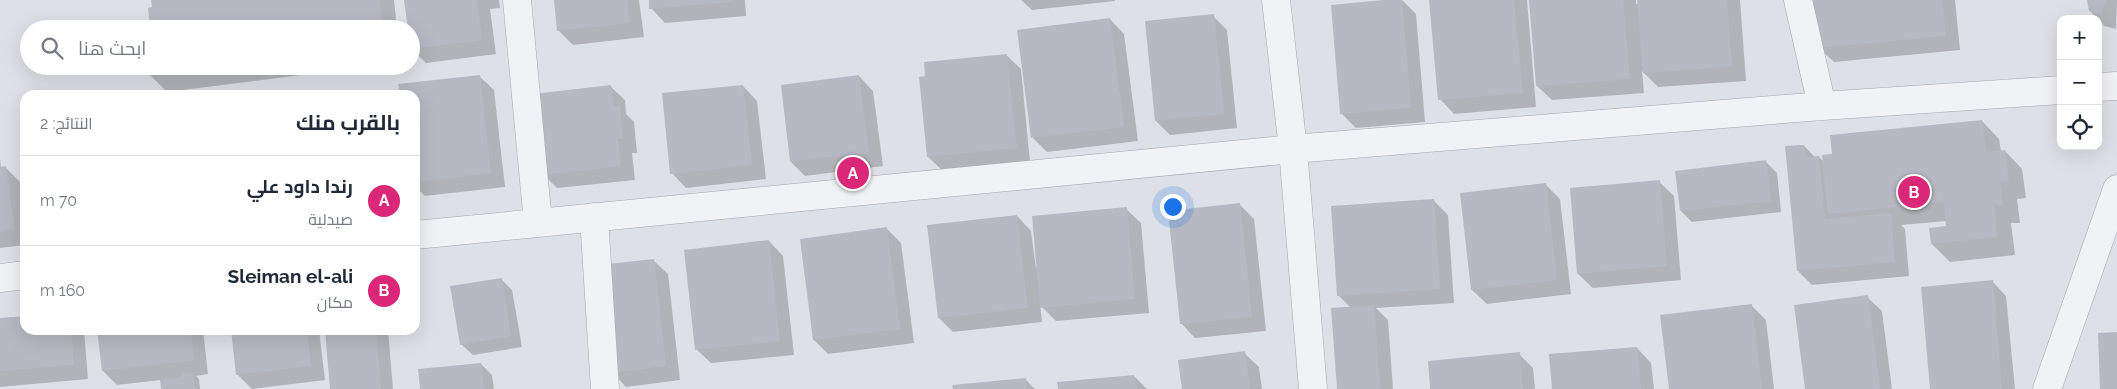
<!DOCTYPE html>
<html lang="ar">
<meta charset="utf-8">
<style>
body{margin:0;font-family:Raleway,Cairo,sans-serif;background:#f6f6f7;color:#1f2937;direction:rtl}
.controls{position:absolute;right:15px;top:15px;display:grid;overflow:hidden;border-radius:10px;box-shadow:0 5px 20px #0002}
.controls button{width:45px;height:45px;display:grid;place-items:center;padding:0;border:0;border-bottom:1px solid #e0e1e3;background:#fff;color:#1f2937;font:25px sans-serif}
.you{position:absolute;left:1172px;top:206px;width:18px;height:18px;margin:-12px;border:4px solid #fff;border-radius:50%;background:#1a73e8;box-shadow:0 0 0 8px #1a73e833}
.badge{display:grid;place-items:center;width:32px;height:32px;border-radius:50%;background:#db2777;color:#fff;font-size:16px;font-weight:700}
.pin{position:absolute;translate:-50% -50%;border:2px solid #fff;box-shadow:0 1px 5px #0006}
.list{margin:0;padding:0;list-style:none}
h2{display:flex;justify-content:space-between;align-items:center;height:65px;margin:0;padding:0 20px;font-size:21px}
h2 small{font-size:16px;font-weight:400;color:#747a83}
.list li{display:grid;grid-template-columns:32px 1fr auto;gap:15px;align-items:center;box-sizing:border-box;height:90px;padding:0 20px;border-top:1px solid #e0e1e3}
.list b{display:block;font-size:19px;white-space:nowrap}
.list p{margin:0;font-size:16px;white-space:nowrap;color:#747a83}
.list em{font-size:16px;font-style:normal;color:#747a83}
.icon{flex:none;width:28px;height:28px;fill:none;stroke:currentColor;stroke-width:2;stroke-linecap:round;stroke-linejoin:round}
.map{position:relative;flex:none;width:2117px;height:389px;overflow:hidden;direction:ltr}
.search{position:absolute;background:#fff;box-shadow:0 5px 20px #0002;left:20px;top:20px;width:400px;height:55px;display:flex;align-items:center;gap:12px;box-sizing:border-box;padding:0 18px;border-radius:28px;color:#747a83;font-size:19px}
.panel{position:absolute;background:#fff;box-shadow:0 5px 20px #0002;left:20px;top:90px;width:400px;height:245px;border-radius:15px;direction:rtl}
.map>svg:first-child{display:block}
.shadow{fill:#0003}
.building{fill:#b6b9c3}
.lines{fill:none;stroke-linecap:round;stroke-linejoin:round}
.minor-casing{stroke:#a4a7b0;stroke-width:29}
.minor{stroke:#f1f2f5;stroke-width:28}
</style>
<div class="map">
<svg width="2117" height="389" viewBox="0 0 2117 389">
<rect width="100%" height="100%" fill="#dee0e7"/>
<path class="shadow" d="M163,0H394L397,29H151Z
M405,0H499L500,8L490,9L496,54L426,63L411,48V29Z
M555,0H639L644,37L573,45L558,30Z
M650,0H745L746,16L665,23L651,8Z
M1021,0H1115V1L1032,10Z
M1397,0H1402L1416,14L1425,122L1356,128L1342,114Z
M1431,0H1527L1536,107L1454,114L1440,99Z
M1530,0H1636V4H1639L1638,0H1740L1746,81L1658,87L1642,71L1644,93L1552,100L1537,86Z
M1815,0H1955L1960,50L1834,62L1819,48Z
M2089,0H2117L2116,29L2104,26L2090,11Z
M1213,16L1227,30L1237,128L1170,135L1156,121Z
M1110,19L1124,34L1138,141L1047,152L1033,138Z
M1006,55L1021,69L1030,162L943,171L928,157Z
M150,66H371L167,92L151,76Z
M479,76L494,90L505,187L425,196L415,186V95H401Z
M859,76L873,91L883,166L805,176L791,162Z
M610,86L625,100L626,114L634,122L637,153H632L635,180L557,188L543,174Z
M743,86L757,101L766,179L686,188L672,173Z
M1982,121L1999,139L2001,151H2005L2022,169L2026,198L2017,199L2020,223H2011L2015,255L1950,262L1932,244L1948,228L1947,221L1901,225L1905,229L1909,276L1812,285L1798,271L1804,146L1815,157H1819L1824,162Z
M0,159L1,168L5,167L20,182L25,220V245L0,248Z
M1765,161L1777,173L1781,212L1692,222L1681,211Z
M1659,182L1674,196L1681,280L1593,288L1578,274Z
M1546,185L1560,199L1571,294L1487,304L1472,290Z
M1434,201L1448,215L1454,303L1376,308L1388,320L1393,389H1338L1351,308L1338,295Z
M1240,205L1254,219L1266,331L1195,338L1181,323Z
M1126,209L1141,223L1149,313L1056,321L1040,305L1042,322L953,332L939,318L1017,216L1031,231L1036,268Z
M887,229L901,243L914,343L828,354L814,340Z
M769,241L783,256L794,355L711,363L696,349Z
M653,260L668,274L680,380L626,387L612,372Z
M501,279L512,290L522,347L473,355L461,344Z
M1992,281L2006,296L2015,389H1931Z
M1867,297L1882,311L1892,389H1807Z
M1751,305L1766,320L1774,389H1671Z
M25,318V330H84L88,379L0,387V320Z
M98,330H203L208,374L196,376L199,379L200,389H162L161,380L117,385L103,371Z
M232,330H319L325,380L252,389L237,374Z
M326,330H388L393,389H331Z
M1637,348L1651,363L1654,389H1553Z
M1244,353L1259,367L1262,389H1184Z
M1519,354L1533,368L1535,389H1432Z
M481,364L492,375L494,389H421Z
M1134,376L1147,389H1059Z
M1025,379L1035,389H954Z"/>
<path class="building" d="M151,0H380L384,29H150L148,8L152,7Z
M404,0H477L482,40L411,49V29H408Z
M554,0H627L630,23L557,31Z
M649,0H732V2L649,9Z
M1383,0H1402L1411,108L1340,114L1331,5Z
M1429,0H1514L1523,93L1438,100Z
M1529,0H1623L1630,79L1536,86Z
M1637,0H1727L1732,67L1643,73Z
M1813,0H1942L1946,36L1818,48Z
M2087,0H2106L2101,15L2089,11Z
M1214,14L1224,114L1155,121L1145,21Z
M1110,18L1124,127L1031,138L1017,30Z
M1007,54L1017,148L927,157L919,77L925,76L924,62Z
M149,66H220V67L150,76Z
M480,75L491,173L415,182V95H400L398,84Z
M859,75L869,152L790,162L781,85Z
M611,85L614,107L620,106L623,139H618L621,166L542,175L533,94Z
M743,85L752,165L670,174L662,93Z
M1982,120L1986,152L2005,150L2009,181L2000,182L2003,205L1994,206L1998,237L1931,244L1929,228L1946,226L1944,202L1828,214L1822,155L1832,154L1830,135Z
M1804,145L1806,157L1819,156L1825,219L1891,213L1895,262L1797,271L1785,146Z
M1766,160L1771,201L1680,211L1675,171Z
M6,166L15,230L0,232V167Z
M1660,180L1667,266L1577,274L1570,188Z
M1546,183L1557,280L1471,290L1460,193Z
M1434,199L1440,289L1337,296L1331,206Z
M1240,203L1252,317L1180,324L1168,211Z
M1127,207L1135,299L1040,308L1032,216Z
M1017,215L1028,308L938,318L927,225Z
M887,227L900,329L813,340L800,239Z
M769,240L780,341L695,350L684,250Z
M654,259L666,366L611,373L598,265Z
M502,278L511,336L460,345L450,286Z
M1993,280L2002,389H1930L1921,287Z
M1868,295L1880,389H1805L1794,305Z
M1752,304L1762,389H1669L1660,315Z
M1374,305L1380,389H1337L1331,308Z
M25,316V330H71L74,365L0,371V318Z
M97,330H191L194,360L102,371Z
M231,330H307L311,366L236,375Z
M325,330H376L381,389H330Z
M2117,332V389H2100L2098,333Z
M1637,347L1641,389H1552L1549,354Z
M1245,351L1250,389H1182L1178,360Z
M1520,352L1523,389H1430L1428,361Z
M481,363L484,389H420L418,369Z
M193,372L195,389H161L160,380L182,377V373Z
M1134,375L1136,389H1058L1057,382Z
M1026,378L1027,389H953L952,385Z"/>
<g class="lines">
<g class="minor-casing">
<path id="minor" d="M517,0L538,223
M1276,0L1293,149L1313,389
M1798,0L1822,106
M2098,87L2117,86
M594,217L605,389
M415,235L1293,149L1822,106L2061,90
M0,278L25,275
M2047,389L2117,189"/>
</g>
<use href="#minor" class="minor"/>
</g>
</svg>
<div class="controls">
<button>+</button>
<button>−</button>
<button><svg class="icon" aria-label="locate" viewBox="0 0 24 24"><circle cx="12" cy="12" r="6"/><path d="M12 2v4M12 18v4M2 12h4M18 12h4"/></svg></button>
</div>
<div class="you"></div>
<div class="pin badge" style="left:853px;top:173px">A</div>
<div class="pin badge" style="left:1914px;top:192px">B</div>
<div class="search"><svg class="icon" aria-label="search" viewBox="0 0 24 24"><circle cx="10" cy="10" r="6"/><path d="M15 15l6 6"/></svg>ابحث هنا</div>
<section class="panel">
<h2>بالقرب منك<small>النتائج: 2</small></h2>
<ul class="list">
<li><span class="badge">A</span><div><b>رندا داود علي</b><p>صيدلية</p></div><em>70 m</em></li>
<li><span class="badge">B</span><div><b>Sleiman el-ali</b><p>مكان</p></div><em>160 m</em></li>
</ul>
</section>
</div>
